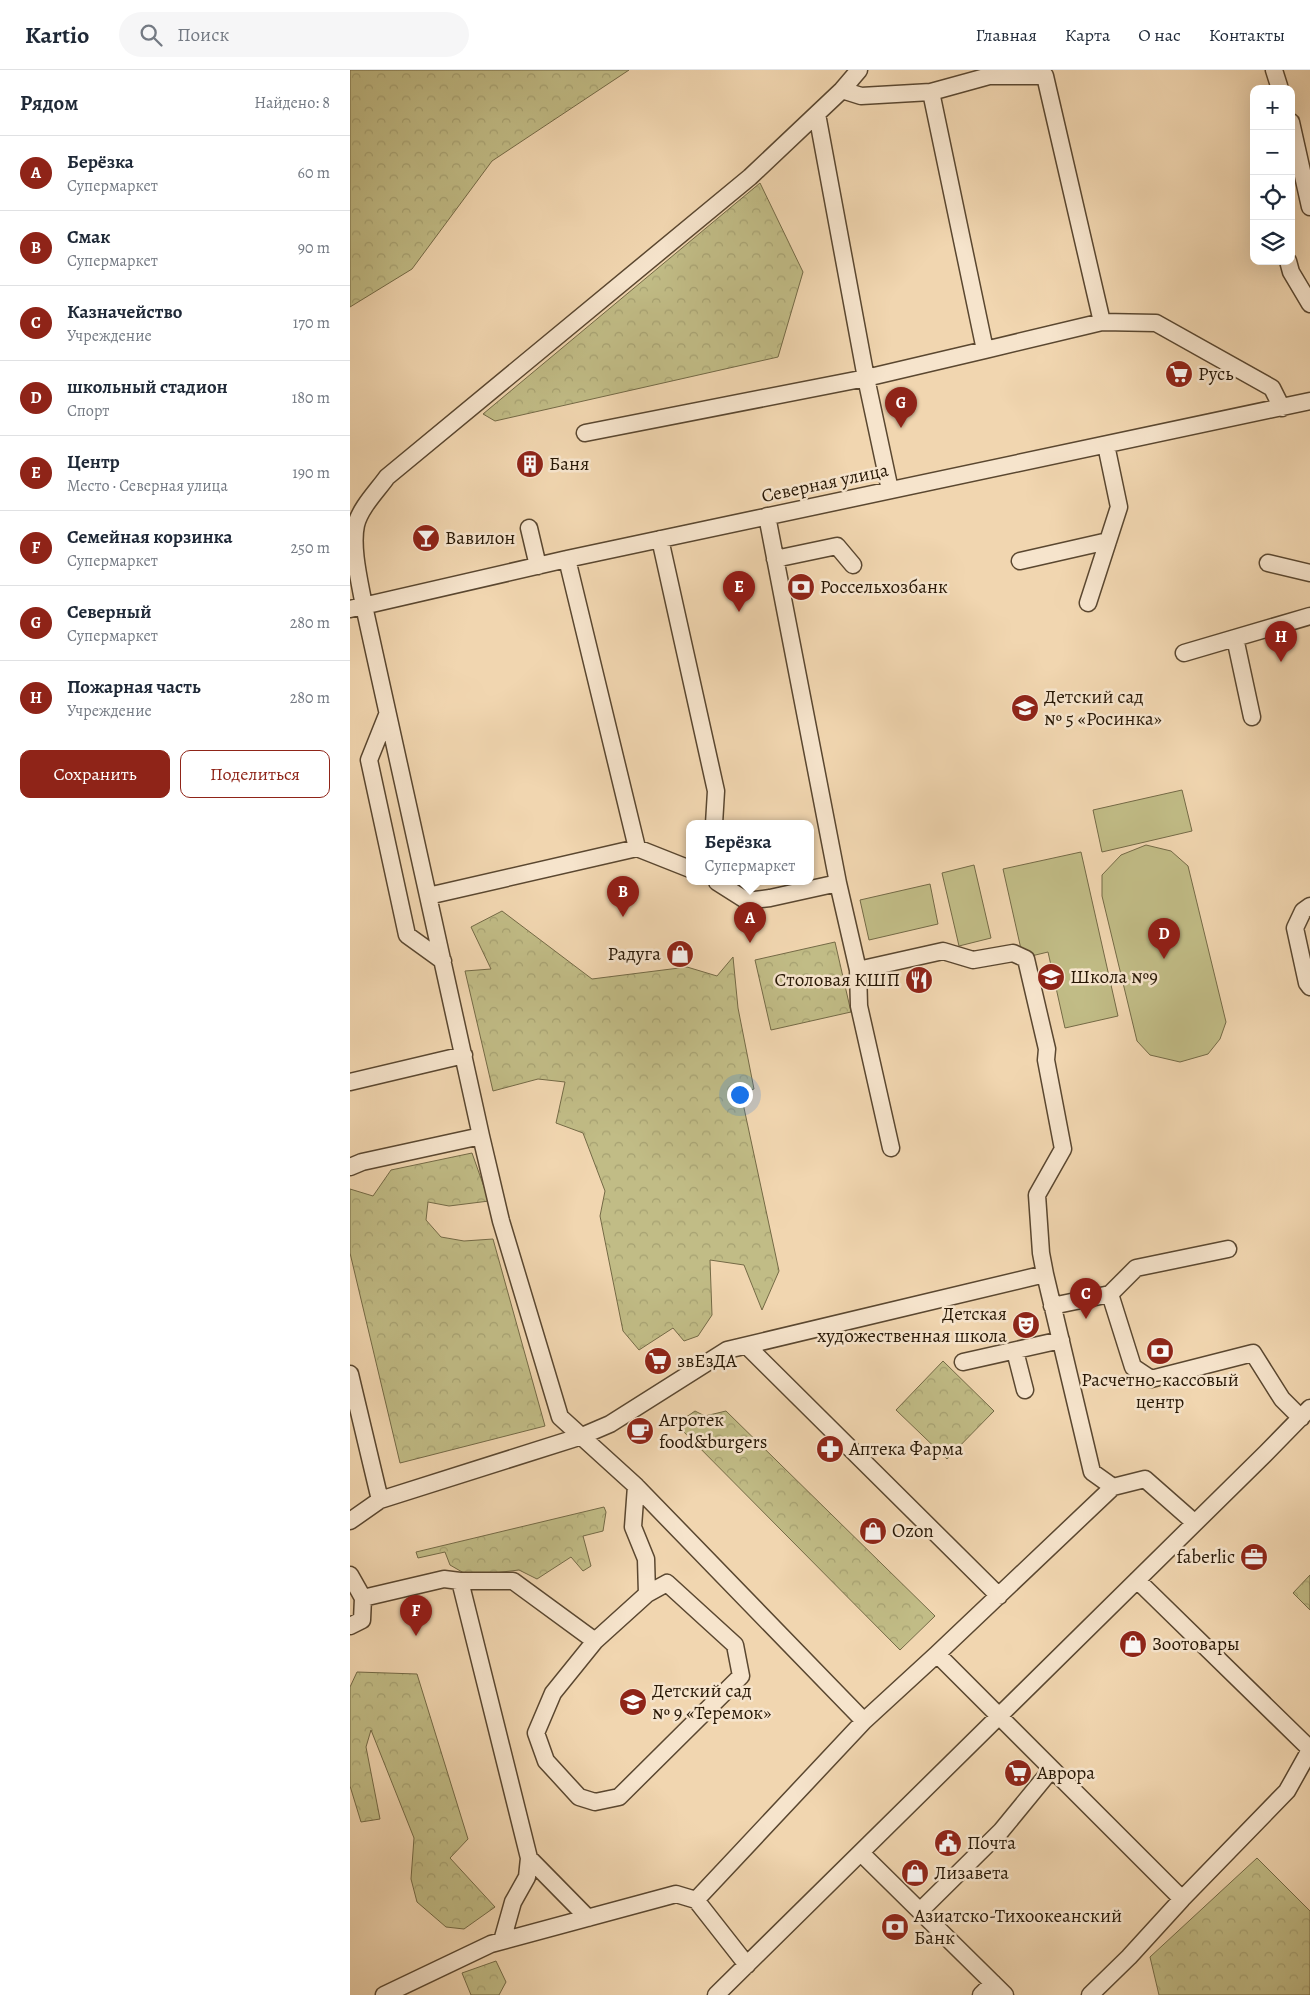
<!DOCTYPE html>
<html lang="ru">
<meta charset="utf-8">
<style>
body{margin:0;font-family:Alegreya,serif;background:#f6f6f7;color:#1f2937}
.controls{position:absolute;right:15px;top:15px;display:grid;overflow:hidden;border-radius:10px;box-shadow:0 5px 20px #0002}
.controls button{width:45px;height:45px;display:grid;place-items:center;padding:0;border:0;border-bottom:1px solid #e0e1e3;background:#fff;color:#1f2937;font:25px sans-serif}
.you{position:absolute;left:389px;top:1024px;width:18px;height:18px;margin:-12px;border:4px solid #fff;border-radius:50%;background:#1a73e8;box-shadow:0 0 0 8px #1a73e833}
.badge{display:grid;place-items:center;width:32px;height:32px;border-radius:50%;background:#8f2418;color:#fff;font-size:16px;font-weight:700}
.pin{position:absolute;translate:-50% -41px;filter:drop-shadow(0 1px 2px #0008)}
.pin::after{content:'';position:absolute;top:26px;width:18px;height:15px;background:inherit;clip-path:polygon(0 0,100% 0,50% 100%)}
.popup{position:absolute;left:336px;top:750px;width:128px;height:65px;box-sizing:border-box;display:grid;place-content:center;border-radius:10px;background:#fff;filter:drop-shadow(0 1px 4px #0005);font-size:16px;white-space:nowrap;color:#747a83}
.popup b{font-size:19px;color:#1f2937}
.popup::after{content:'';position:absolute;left:50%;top:100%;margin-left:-10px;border:10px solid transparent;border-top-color:#fff}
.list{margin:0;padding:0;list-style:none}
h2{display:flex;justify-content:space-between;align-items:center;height:65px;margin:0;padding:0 20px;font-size:21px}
h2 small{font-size:16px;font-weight:400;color:#747a83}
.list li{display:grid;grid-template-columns:32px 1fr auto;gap:15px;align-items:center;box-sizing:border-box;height:75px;padding:0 20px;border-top:1px solid #e0e1e3}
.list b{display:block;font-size:19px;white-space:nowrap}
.list p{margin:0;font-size:16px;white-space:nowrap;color:#747a83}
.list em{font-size:16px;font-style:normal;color:#747a83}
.actions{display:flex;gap:10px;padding:15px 20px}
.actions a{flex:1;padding:11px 0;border:1px solid #8f2418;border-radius:10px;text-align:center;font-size:18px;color:#8f2418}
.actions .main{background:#8f2418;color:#fff}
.icon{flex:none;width:28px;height:28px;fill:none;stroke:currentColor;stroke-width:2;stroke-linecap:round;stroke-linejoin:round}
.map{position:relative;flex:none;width:960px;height:1925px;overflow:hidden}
header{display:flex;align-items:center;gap:30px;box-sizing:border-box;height:70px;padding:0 25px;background:#fff;border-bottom:1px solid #e0e1e3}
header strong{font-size:24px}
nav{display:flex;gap:28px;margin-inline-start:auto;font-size:18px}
.search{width:350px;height:45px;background:#f6f6f7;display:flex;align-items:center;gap:12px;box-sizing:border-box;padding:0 18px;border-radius:28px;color:#747a83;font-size:19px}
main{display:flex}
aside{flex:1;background:#fff}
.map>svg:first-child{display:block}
.forest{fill:url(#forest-crowns);stroke:#746a46}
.garden{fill:#c1bc86;stroke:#746a46}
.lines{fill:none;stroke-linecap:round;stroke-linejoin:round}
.minor-casing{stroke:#5a4730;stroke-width:19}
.minor{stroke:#f6e4cc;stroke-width:16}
.labels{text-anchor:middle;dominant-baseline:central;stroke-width:5;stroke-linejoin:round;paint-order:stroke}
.poi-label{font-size:19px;fill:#271705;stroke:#f6e4cc;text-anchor:start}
.street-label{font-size:19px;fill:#271705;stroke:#f6e4cc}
</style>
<header>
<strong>Kartio</strong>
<div class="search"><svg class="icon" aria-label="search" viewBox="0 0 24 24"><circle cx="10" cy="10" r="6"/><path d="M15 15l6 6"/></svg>Поиск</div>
<nav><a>Главная</a><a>Карта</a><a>О нас</a><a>Контакты</a></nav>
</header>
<main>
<aside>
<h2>Рядом<small>Найдено: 8</small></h2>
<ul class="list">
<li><span class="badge">A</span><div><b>Берёзка</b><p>Супермаркет</p></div><em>60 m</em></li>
<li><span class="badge">B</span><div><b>Смак</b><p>Супермаркет</p></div><em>90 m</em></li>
<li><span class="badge">C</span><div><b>Казначейство</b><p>Учреждение</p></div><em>170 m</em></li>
<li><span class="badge">D</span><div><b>школьный стадион</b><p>Спорт</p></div><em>180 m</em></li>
<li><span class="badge">E</span><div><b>Центр</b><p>Место · Северная улица</p></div><em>190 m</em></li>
<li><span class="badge">F</span><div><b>Семейная корзинка</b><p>Супермаркет</p></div><em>250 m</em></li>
<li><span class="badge">G</span><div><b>Северный</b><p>Супермаркет</p></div><em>280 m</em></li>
<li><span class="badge">H</span><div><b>Пожарная часть</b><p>Учреждение</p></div><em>280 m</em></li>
</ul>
<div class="actions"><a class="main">Сохранить</a><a>Поделиться</a></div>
</aside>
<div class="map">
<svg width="960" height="1925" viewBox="0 0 960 1925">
<defs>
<pattern id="forest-crowns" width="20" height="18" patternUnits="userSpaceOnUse" patternTransform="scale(1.25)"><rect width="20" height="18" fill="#c1bc86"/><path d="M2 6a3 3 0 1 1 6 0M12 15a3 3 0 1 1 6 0" fill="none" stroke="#a6a172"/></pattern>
</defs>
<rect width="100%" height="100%" fill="#f1d6b0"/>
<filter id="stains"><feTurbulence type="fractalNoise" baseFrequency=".004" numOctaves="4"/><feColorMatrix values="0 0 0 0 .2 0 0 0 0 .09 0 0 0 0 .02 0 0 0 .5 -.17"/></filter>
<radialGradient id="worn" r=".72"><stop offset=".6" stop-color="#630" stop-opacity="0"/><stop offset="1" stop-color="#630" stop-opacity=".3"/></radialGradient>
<path class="forest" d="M0,0H279L142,91L62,199L0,237Z
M410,113L453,202L428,287L145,351L133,344Z
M152,841L242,909L337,897L367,906L383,887L388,938L404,1019L391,1024L429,1201L412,1240L394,1195L360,1190L362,1245L348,1266L334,1271L323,1258L289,1280L273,1261L250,1146L255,1121L233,1063L206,1053L215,1012L188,1009L143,1021L115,901L141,899L121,857Z
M485,872L501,942L421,960L405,890Z
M122,1083L139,1131L99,1136L78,1132L76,1150L91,1167L114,1171L143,1169L195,1356L50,1393L0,1183V1119L23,1126L41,1100Z
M593,1291L644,1341L597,1389L546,1340Z
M345,1341L355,1346L376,1341L585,1546L550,1580L326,1354Z
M254,1437L256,1442L253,1461L233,1466L241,1496L233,1501L221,1487L187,1509L169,1500L119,1506L100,1495L95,1482L68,1488L66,1482Z
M960,1505V1540L943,1523Z
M7,1602L67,1604L118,1769L100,1788L145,1837L114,1859L96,1857L67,1832L61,1809L64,1768L21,1660L16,1677L30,1749L11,1752L0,1716V1617Z
M907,1788L960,1841V1925H809L800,1887Z
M146,1891L156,1912L149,1925H121L112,1903Z"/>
<path class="garden" d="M832,720L842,761L752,782L743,740Z
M796,775L821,781L838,796L876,952L870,969L858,984L830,992L800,985L787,971L752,826V805L771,785Z
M731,782L768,946L715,958L698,882L673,888L653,799Z
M624,795L641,868L609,876L592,803Z
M580,814L588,854L519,870L510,830Z"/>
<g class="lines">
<g class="minor-casing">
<path id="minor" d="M509,0L492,20L400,107L37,407C27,421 10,438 6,455C1,478 10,513 14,536L131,1066L151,1151L210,1347L286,1416L514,1651L587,1584L763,1417L795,1409L845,1453
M924,0L930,19
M492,20L511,26L581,22L639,6H695L752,252L806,253L922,318L932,338
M581,22L635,280L752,252
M467,44L516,308L540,420
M941,52L960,137
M938,191L941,202L960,234
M235,363L516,308L635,280
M179,458L188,496
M310,469L366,721L364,754
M217,489L287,778
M425,489L487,476L503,495
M670,491L758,471
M918,493L960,503
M738,533L769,437L756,375
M0,539L217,489L960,331
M885,568L902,647
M834,583L960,546
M37,645L19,690L57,865L93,891
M367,812L397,831L420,828L488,813L417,446
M488,813L508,900L509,936L541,1078
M78,826L287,778L340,799
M960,836L953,841L945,858L957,913L960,917
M508,900L593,881L623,890L663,883L676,889L697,979L696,990L713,1079L687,1125L691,1183L695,1204
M0,1012L114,985
M0,1097L12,1092L131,1066
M760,1224L783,1297L801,1309L903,1283L932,1329L951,1348
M702,1236L760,1224L786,1198L878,1179
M397,1276L649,1526
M665,1281L675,1320
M613,1292L711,1270
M0,1304L30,1430
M0,1451L30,1430L232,1366L260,1354L377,1280L695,1204L742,1402L763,1417
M0,1505L13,1528L12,1550L0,1556
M787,1510L960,1679
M110,1511L179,1788L177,1807L163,1832L152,1871
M13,1528L94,1509L110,1511H163L245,1571L297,1524L296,1489L283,1457L286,1416
M245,1571L203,1623L186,1663L196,1691L229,1727L245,1732L269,1727L391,1606L385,1575L317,1513L297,1524
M587,1584L832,1829
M511,1783L655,1925
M179,1788L238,1848
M346,1830L397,1895
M570,1841L651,1761L701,1700
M34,1925L141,1874L326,1824L346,1830L514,1651
M366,1925L916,1383L960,1338
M631,1925L643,1913
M740,1925L779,1887L832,1829L937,1721L960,1680"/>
</g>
<use href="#minor" class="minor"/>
</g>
<defs>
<g id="supermarket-disc" transform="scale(1.4375)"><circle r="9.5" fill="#8f2418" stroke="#f6e4cc"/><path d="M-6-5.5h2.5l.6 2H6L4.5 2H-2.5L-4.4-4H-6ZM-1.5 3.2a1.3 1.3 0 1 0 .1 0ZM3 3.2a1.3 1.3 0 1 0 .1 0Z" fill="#fff"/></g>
<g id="building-disc" transform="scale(1.4375)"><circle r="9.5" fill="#8f2418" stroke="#f6e4cc"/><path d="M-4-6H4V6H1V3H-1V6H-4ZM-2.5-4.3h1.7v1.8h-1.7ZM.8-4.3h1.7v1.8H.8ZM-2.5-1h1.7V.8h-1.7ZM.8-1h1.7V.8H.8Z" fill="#fff"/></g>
<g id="bar-disc" transform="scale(1.4375)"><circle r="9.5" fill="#8f2418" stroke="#f6e4cc"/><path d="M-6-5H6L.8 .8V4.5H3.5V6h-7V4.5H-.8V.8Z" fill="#fff"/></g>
<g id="bank-disc" transform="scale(1.4375)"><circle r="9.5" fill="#8f2418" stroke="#f6e4cc"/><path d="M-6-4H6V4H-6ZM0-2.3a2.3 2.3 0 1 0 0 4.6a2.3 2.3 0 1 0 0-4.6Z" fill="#fff"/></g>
<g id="school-disc" transform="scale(1.4375)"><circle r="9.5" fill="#8f2418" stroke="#f6e4cc"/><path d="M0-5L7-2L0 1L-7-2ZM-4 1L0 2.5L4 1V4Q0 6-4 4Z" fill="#fff"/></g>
<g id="shop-disc" transform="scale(1.4375)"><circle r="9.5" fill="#8f2418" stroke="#f6e4cc"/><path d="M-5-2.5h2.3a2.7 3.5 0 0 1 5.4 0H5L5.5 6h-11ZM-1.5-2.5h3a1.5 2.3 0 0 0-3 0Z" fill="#fff"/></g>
<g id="restaurant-disc" transform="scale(1.4375)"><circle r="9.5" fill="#8f2418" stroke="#f6e4cc"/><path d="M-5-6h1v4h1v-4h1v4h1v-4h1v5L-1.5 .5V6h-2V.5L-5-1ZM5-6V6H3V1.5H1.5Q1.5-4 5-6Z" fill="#fff"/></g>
<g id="theatre-disc" transform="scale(1.4375)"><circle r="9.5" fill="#8f2418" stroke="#f6e4cc"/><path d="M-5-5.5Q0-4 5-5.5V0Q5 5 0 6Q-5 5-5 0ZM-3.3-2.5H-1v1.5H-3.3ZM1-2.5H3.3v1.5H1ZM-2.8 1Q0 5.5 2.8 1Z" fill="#fff"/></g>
<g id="cafe-disc" transform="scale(1.4375)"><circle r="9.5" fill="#8f2418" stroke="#f6e4cc"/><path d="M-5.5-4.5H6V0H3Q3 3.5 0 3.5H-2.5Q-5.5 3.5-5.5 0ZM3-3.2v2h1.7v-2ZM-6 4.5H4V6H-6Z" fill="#fff"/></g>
<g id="pharmacy-disc" transform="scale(1.4375)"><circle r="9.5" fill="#8f2418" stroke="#f6e4cc"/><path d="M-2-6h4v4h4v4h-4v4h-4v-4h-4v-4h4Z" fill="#fff"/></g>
<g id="office-disc" transform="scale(1.4375)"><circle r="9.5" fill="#8f2418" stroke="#f6e4cc"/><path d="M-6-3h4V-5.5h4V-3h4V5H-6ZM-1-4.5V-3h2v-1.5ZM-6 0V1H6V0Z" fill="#fff"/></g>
<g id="civic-disc" transform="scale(1.4375)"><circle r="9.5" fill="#8f2418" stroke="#f6e4cc"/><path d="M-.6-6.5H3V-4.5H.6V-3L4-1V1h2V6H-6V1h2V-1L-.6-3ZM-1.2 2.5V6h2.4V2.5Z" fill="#fff"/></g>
</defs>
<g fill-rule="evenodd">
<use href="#supermarket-disc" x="829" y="304"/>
<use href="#building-disc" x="180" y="394"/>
<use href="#bar-disc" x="76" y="468"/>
<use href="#bank-disc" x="451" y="517"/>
<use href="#school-disc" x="675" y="638"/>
<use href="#shop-disc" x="330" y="884"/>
<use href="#school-disc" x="701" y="907"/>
<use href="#restaurant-disc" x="569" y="910"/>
<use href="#theatre-disc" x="676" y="1255"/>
<use href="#bank-disc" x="810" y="1281"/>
<use href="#supermarket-disc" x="308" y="1291"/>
<use href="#cafe-disc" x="290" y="1361"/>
<use href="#pharmacy-disc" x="480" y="1379"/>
<use href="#shop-disc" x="523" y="1461"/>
<use href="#office-disc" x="904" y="1487"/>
<use href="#shop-disc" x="783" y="1574"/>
<use href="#school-disc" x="283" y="1632"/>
<use href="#supermarket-disc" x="668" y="1703"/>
<use href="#civic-disc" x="598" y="1773"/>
<use href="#shop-disc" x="565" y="1803"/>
<use href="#bank-disc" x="545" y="1857"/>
</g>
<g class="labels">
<g class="poi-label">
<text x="848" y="304">Русь</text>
<text x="199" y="394">Баня</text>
<text x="95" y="468">Вавилон</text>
<text x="470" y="517">Россельхозбанк</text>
<text x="694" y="627">Детский сад<tspan x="694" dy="22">№ 5 «Росинка»</tspan></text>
<text x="311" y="884" text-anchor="end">Радуга</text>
<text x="720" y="907">Школа №9</text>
<text x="550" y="910" text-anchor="end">Столовая КШП</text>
<text x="657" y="1244" text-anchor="end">Детская<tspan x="657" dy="22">художественная школа</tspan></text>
<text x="327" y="1291">звЕзДА</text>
<text x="810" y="1310" text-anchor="middle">Расчетно-кассовый<tspan x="810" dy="22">центр</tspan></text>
<text x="309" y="1350">Агротек<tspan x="309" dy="22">food&amp;burgers</tspan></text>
<text x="499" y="1379">Аптека Фарма</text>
<text x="542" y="1461">Ozon</text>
<text x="885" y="1487" text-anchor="end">faberlic</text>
<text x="802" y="1574">Зоотовары</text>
<text x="302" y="1621">Детский сад<tspan x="302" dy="22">№ 9 «Теремок»</tspan></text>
<text x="687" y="1703">Аврора</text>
<text x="617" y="1773">Почта</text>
<text x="584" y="1803">Лизавета</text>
<text x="564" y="1846">Азиатско-Тихоокеанский<tspan x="564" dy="22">Банк</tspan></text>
</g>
<g class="street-label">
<text transform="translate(475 413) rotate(-12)">Северная улица</text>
</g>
</g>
<rect width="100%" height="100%" filter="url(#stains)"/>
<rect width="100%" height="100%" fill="url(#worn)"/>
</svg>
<div class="controls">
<button>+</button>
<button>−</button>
<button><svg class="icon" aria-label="locate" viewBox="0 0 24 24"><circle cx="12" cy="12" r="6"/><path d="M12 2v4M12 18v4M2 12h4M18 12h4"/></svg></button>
<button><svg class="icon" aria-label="layers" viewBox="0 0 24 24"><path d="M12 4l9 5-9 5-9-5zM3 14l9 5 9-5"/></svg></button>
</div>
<div class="you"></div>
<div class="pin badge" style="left:400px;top:873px">A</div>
<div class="popup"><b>Берёзка</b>Супермаркет</div>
<div class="pin badge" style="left:273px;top:847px">B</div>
<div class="pin badge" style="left:736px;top:1249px">C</div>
<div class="pin badge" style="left:814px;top:889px">D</div>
<div class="pin badge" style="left:389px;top:542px">E</div>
<div class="pin badge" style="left:66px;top:1566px">F</div>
<div class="pin badge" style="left:551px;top:358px">G</div>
<div class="pin badge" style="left:931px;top:592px">H</div>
</div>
</main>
